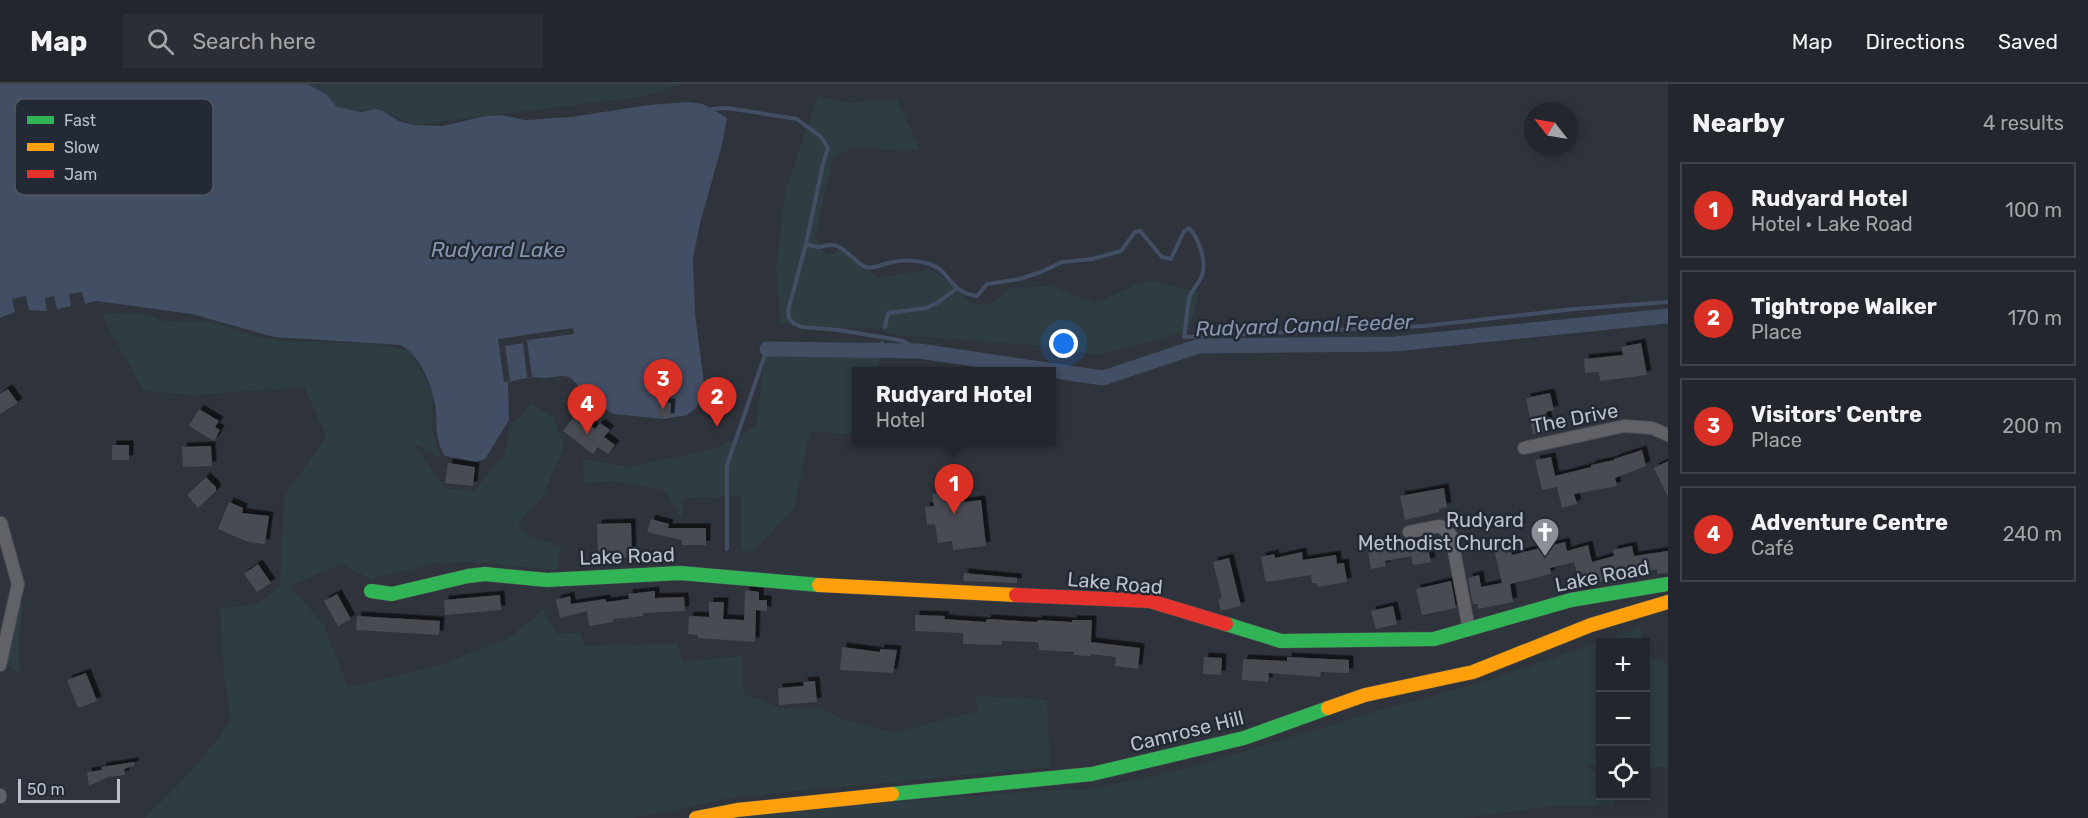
<!DOCTYPE html>
<meta charset="utf-8">
<style>
body{margin:0;font-family:Rubik,sans-serif;background:#2b2e34;color:#f1f3f6}
.controls{position:absolute;right:18px;bottom:18px;display:grid;overflow:hidden;border-radius:0px;box-shadow:0 3px 9px #0003}
.controls button{width:54px;height:54px;display:grid;place-items:center;padding:0;border:0;border-bottom:2px solid #404348;background:#23262c;color:#f1f3f6;font:30px sans-serif}
.compass{position:absolute;left:1524px;top:18px;width:54px;height:54px;border-radius:50%;background:#23262c;box-shadow:0 3px 9px #0003;rotate:301deg}
.scale{position:absolute;left:18px;bottom:15px;width:102px;box-sizing:border-box;padding-left:6px;border:3px solid #bbc0ca;border-top:0;font-size:16px;line-height:21px;white-space:nowrap;color:#bbc0ca;-webkit-text-stroke:4px #232935;paint-order:stroke}
.you{position:absolute;left:1064px;top:260px;width:21px;height:21px;margin:-15px;border:4px solid #fff;border-radius:50%;background:#1a73e8;box-shadow:0 0 0 9px #1a73e833}
.badge{display:grid;place-items:center;width:39px;height:39px;border-radius:50%;background:#d93025;color:#fff;font-size:20px;font-weight:700}
.pin{position:absolute;translate:-50% -50px;filter:drop-shadow(0 2px 3px #0008)}
.pin::after{content:'';position:absolute;top:32px;width:21px;height:18px;background:inherit;clip-path:polygon(0 0,100% 0,50% 100%)}
.popup{position:absolute;left:852px;top:283px;width:204px;height:78px;box-sizing:border-box;display:grid;place-content:center;border-radius:0px;background:#23262c;filter:drop-shadow(0 2px 4px #0005);font-size:20px;white-space:nowrap;color:#a3a5a9}
.popup b{font-size:22px;color:#f1f3f6}
.popup::after{content:'';position:absolute;left:50%;top:100%;margin-left:-12px;border:12px solid transparent;border-top-color:#23262c}
.list{margin:0;padding:0;list-style:none}
h2{display:flex;justify-content:space-between;align-items:center;height:78px;margin:0;padding:0 24px;font-size:26px}
h2 small{font-size:20px;font-weight:400;color:#a3a5a9}
.list li{display:grid;grid-template-columns:39px 1fr auto;gap:18px;align-items:center;box-sizing:border-box;height:96px;margin:0 12px 12px;padding:0 12px;border:2px solid #404348;border-radius:0px}
.list b{display:block;font-size:22px;white-space:nowrap}
.list p{margin:0;font-size:20px;white-space:nowrap;color:#a3a5a9}
.list em{font-size:20px;font-style:normal;color:#a3a5a9}
.icon{flex:none;width:33px;height:33px;fill:none;stroke:currentColor;stroke-width:2;stroke-linecap:round;stroke-linejoin:round}
.map{position:relative;flex:none;width:1668px;height:734px;overflow:hidden}
header{display:flex;align-items:center;gap:36px;box-sizing:border-box;height:84px;padding:0 30px;background:#23262c;border-bottom:2px solid #404348}
header strong{font-size:28px}
nav{display:flex;gap:33px;margin-inline-start:auto;font-size:21px}
.search{width:420px;height:54px;background:#2b2e34;display:flex;align-items:center;gap:15px;box-sizing:border-box;padding:0 21px;border-radius:0px;color:#a3a5a9;font-size:22px}
main{display:flex}
aside{flex:1;background:#23262c}
.map>svg:first-child{display:block}
.green{fill:#2d3d41}
.water{fill:#424e64}
.pier{fill:#2f333b}
.lines{fill:none;stroke-linecap:round;stroke-linejoin:round}
.stream{stroke:#424e64;stroke-width:4}
.canal{stroke:#424e64;stroke-width:15}
.building{fill:#484c53;filter:url(#shadow)}
.street-casing{stroke:#4b4e53;stroke-width:14}
.fast-casing{stroke:#4b4e53;stroke-width:15}
.slow-casing{stroke:#4b4e53;stroke-width:15}
.jam-casing{stroke:#4b4e53;stroke-width:15}
.street{stroke:#606268;stroke-width:12}
.fast{stroke:#30b455;stroke-width:14}
.slow{stroke:#ff9f0a;stroke-width:14}
.jam{stroke:#e5322d;stroke-width:14}
.labels{text-anchor:middle;dominant-baseline:central;stroke-width:5;stroke-linejoin:round;paint-order:stroke}
.street-label{font-size:20px;fill:#bbc0ca;stroke:#232935}
.poi-label{font-size:20px;fill:#bbc0ca;stroke:#232935;text-anchor:end}
.water-label{font-size:21px;font-style:italic;fill:#8694ad;stroke:#232935}
.key{fill:#232935;stroke:#515662;stroke-width:1.5}
.key-label{font-size:16px;fill:#bbc0ca}
</style>
<header>
<strong>Map</strong>
<div class="search"><svg class="icon" aria-label="search" viewBox="0 0 24 24"><circle cx="10" cy="10" r="6"/><path d="M15 15l6 6"/></svg>Search here</div>
<nav><a>Map</a><a>Directions</a><a>Saved</a></nav>
</header>
<main>
<div class="map">
<svg width="1668" height="734" viewBox="0 0 1668 734">
<defs>
<filter id="shadow"><feDropShadow dx="4.5" dy="-4.5" stdDeviation="0" flood-color="#0009"/></filter>
</defs>
<rect width="100%" height="100%" fill="#2f333b"/>
<path class="green" d="M307,0H682L640,13L414,41L383,27L348,26L337,23L326,10Z
M818,12L846,19L897,15L920,66L851,64L833,75L815,152L827,172L845,163L878,194L929,185L952,199L973,221L994,219L1009,204L1051,202L1095,219L1148,196L1199,208L1189,247L1098,271L1026,260L896,251L880,245L825,243L780,238L776,186L785,107Z
M102,229L146,230L163,237L213,238L258,253L282,257L376,260L410,266L433,310L432,347L441,374L413,359L445,405L475,407L492,383L504,371L510,342L531,320L554,333L564,363L543,412L518,440L528,451L561,463L557,486L470,478L437,479L370,495L341,480L290,502L324,541L348,603L437,582L507,555L543,526L557,550L580,548L585,562L677,560L684,578L742,572L744,610L780,624H821L839,634L893,649L978,627L975,612L1047,616L1050,683L736,713L633,734H146V732C178,703 206,672 231,636L224,594L220,524L256,521L280,502L284,413L326,352L304,303L195,311L144,307C130,281 113,256 102,229Z
M765,273H881L877,287L856,288V350L810,348L794,424L753,468L741,466V412L684,414L682,434L665,406L616,397L585,399L582,375L632,383L720,363L756,342Z
M21,518L23,521L19,557L20,590L4,577Z
M1640,544L1652,573L1668,581V683H1646V558H1600V681H1585L1600,692V712H1615L1614,721H1559L1465,734H723L739,730L1052,706H1083L1186,685L1364,631L1479,599Z"/>
<path class="water" d="M0,0H307L326,10L337,23L362,28L376,25L383,27L399,37L414,41L443,42L485,32L501,31L525,36L571,33L649,21L688,18L703,20L727,34L722,61L700,139L693,175L695,229L704,299L702,312L696,324L687,331L664,335L614,330L596,321L570,293L562,292L544,294L532,293L508,298L509,336L485,375L476,378L445,372C434,355 438,340 435,321C432,301 419,269 400,261L274,253L192,230L96,217L85,220L82,208L69,210L71,222L57,225L54,212L45,214L47,227L29,226L26,212L12,215L15,228L0,234Z"/>
<path class="pier" d="M573,244L574,250L527,256L532,293H527L523,259L505,262L510,297L504,298L498,255Z"/>
<g class="lines">
<path class="stream" d="M712,25L727,24L797,35L821,53L828,64L823,80L806,160L788,227L789,234L794,240L802,243L839,246L887,254L903,257L919,267
M806,160C810,161 815,163 819,163C826,162 830,159 837,162C847,166 858,181 866,183C875,185 881,181 888,179C902,175 916,176 929,180C951,186 948,208 977,212L987,200L1020,195L1041,188L1062,178L1092,175L1121,167L1135,148L1140,147L1162,173L1171,175L1184,147L1189,144C1199,154 1208,180 1201,194C1198,201 1191,206 1189,215C1187,227 1186,240 1184,253L1424,242L1575,225L1668,218
M885,243L888,229L926,224L937,219L956,205
M881,267L882,259
M727,465V381L767,265"/>
<path class="canal" d="M767,265L919,267L1103,294L1199,262L1395,260L1668,232"/>
</g>
<path class="building" d="M1641,259L1647,291L1600,297L1599,288L1585,289L1584,275L1623,271L1621,263Z
M8,305L18,319L0,330V310Z
M1550,309L1554,326L1546,328L1550,347L1533,350L1526,314Z
M657,318L671,319L670,334L657,332Z
M199,325L219,337L215,343L220,346L214,357L189,342Z
M576,330L595,345L600,339L610,346L604,353L615,361L608,370L598,363L593,370L563,347Z
M112,361H129V376H112Z
M211,362L212,382L183,383L182,363Z
M1642,366L1646,382L1615,394L1617,402L1574,410L1577,420L1562,424L1557,403L1542,406L1535,376L1551,373L1555,392L1591,383V381L1614,376V375Z
M1668,377V413L1654,384Z
M448,379L475,383L473,402L445,399Z
M206,393L216,403V407L198,424L187,411Z
M1444,404L1447,423L1439,425V428L1405,436L1400,412Z
M963,406L964,418L981,416L986,462L953,466L952,457L938,459L935,440L927,441L925,423L934,422L932,410Z
M229,418L243,424L242,429L269,432L265,460L248,458L218,445Z
M651,435L669,440L668,444H706V461H682V456L647,448Z
M631,439L632,473L598,474L597,440Z
M1395,455L1397,461L1426,455L1431,478L1413,481L1411,472L1385,477L1386,482L1371,485L1367,460Z
M1565,458L1567,467L1588,461L1592,478L1614,472L1613,466L1632,462L1634,472L1668,467V489L1657,490V485L1580,502L1574,478L1550,484L1551,490L1510,500L1513,518L1478,525L1477,520H1473L1468,494L1479,491L1481,503L1502,499L1494,465L1509,461L1512,471Z
M1302,468L1303,476L1336,471L1337,480L1344,479L1347,498L1317,503V499H1312L1311,491L1266,498L1261,473L1274,470L1275,474Z
M1229,474L1241,522L1221,527L1218,516L1222,514L1213,478Z
M258,480L271,499L257,508L244,490Z
M964,489L1017,494V499L963,497Z
M1451,497L1456,524L1422,531L1416,505Z
M745,506L759,508V516H767V527L756,526L755,558L698,554V551L688,550L689,532L709,533V518H724L723,535L744,536Z
M655,507V514L684,513L685,527L643,529V532L613,535V538L589,542L587,527L560,534L556,516L570,512L571,520L606,515V518L629,515L628,510Z
M337,510L351,535L338,542L324,517Z
M500,511L501,526L445,531L444,516Z
M1393,522L1397,540L1376,545L1371,527Z
M915,531L945,532L944,535L986,538L987,535L1037,538L1038,536L1072,538V536H1092L1091,558L1140,564L1138,585L1115,582L1116,573L1091,570V572L1074,571V568L1039,566V559L1036,558L1002,557L1001,561L963,560V549L915,547Z
M357,532L440,537L439,551L356,546Z
M842,563L880,568V565L897,566L893,589L840,586Z
M1204,573L1222,574L1221,591L1203,590Z
M1287,573L1349,576V589L1321,588L1320,593L1269,589L1268,598L1242,596L1243,575L1287,577Z
M86,589L97,617L78,624L67,596Z
M815,597L817,618L779,621L778,604L804,602L803,598Z
M134,678L135,681L124,685L125,691L108,693L89,702L87,688L102,686L101,683Z"/>
<g class="lines">
<g class="street-casing">
<path id="street" d="M1524,364L1624,342L1652,344L1668,351
M1409,448L1440,442L1451,451L1469,545
M0,581L18,500L1,439
M0,711V713"/>
</g>
<g class="fast-casing">
<path id="fast" d="M371,507L392,510L468,492L485,490L547,496L680,489L819,501
M1226,540L1281,557L1434,555L1571,516L1668,500
M892,710L1092,690L1244,654L1328,624"/>
</g>
<g class="slow-casing">
<path id="slow" d="M819,501L1016,511
M1328,624L1365,611L1473,588L1591,541L1668,518
M696,734L737,726L892,710"/>
</g>
<g class="jam-casing">
<path id="jam" d="M1016,511L1150,517L1226,540"/>
</g>
<use href="#street" class="street"/>
<use href="#fast" class="fast"/>
<use href="#slow" class="slow"/>
<use href="#jam" class="jam"/>
</g>
<defs>
<g id="church-pin" transform="scale(1.5)"><path d="M0 17L-7.5 6A9.5 9.5 0 1 1 7.5 6Z" fill="#8a8f98" stroke="#232935"/><path d="M-1.2-6h2.4v3.5h3.3v2.4h-3.3V6h-2.4V-.1h-3.3v-2.4h3.3Z" fill="#fff"/></g>
</defs>
<g fill-rule="evenodd">
<use href="#church-pin" x="1545" y="448"/>
</g>
<g class="labels">
<g class="street-label">
<text transform="translate(1575 334) rotate(-11)">The Drive</text>
<text transform="translate(627 472) rotate(-2)">Lake Road</text>
<text transform="translate(1602 492) rotate(-11)">Lake Road</text>
<text transform="translate(1115 499) rotate(5)">Lake Road</text>
<text transform="translate(1187 647) rotate(-14)">Camrose Hill</text>
</g>
<g class="poi-label">
<text x="1524" y="436">Rudyard<tspan x="1524" dy="23">Methodist Church</tspan></text>
</g>
<g class="water-label">
<text x="498" y="165">Rudyard Lake</text>
<text transform="translate(1304 241) rotate(-2)">Rudyard Canal Feeder</text>
</g>
</g>
<rect x="15" y="15" width="198" height="96" rx="9" class="key"/>
<rect x="27" y="32" width="27" height="8" fill="#30b455"/>
<rect x="27" y="59" width="27" height="8" fill="#ff9f0a"/>
<rect x="27" y="86" width="27" height="8" fill="#e5322d"/>
<g class="key-label">
<text x="64" y="42">Fast</text>
<text x="64" y="69">Slow</text>
<text x="64" y="96">Jam</text>
</g>
</svg>
<div class="controls">
<button>+</button>
<button>−</button>
<button><svg class="icon" aria-label="locate" viewBox="0 0 24 24"><circle cx="12" cy="12" r="6"/><path d="M12 2v4M12 18v4M2 12h4M18 12h4"/></svg></button>
</div>
<svg class="compass" viewBox="-18 -18 36 36"><path d="M0-13l5 13h-10z" fill="#e53935"/><path d="M0 13l5-13h-10z" fill="#a3a5a9"/></svg>
<div class="scale">50 m</div>
<div class="you"></div>
<div class="pin badge" style="left:954px;top:430px">1</div>
<div class="popup"><b>Rudyard Hotel</b>Hotel</div>
<div class="pin badge" style="left:717px;top:343px">2</div>
<div class="pin badge" style="left:663px;top:325px">3</div>
<div class="pin badge" style="left:587px;top:350px">4</div>
</div>
<aside>
<h2>Nearby<small>4 results</small></h2>
<ul class="list">
<li><span class="badge">1</span><div><b>Rudyard Hotel</b><p>Hotel · Lake Road</p></div><em>100 m</em></li>
<li><span class="badge">2</span><div><b>Tightrope Walker</b><p>Place</p></div><em>170 m</em></li>
<li><span class="badge">3</span><div><b>Visitors' Centre</b><p>Place</p></div><em>200 m</em></li>
<li><span class="badge">4</span><div><b>Adventure Centre</b><p>Café</p></div><em>240 m</em></li>
</ul>
</aside>
</main>
